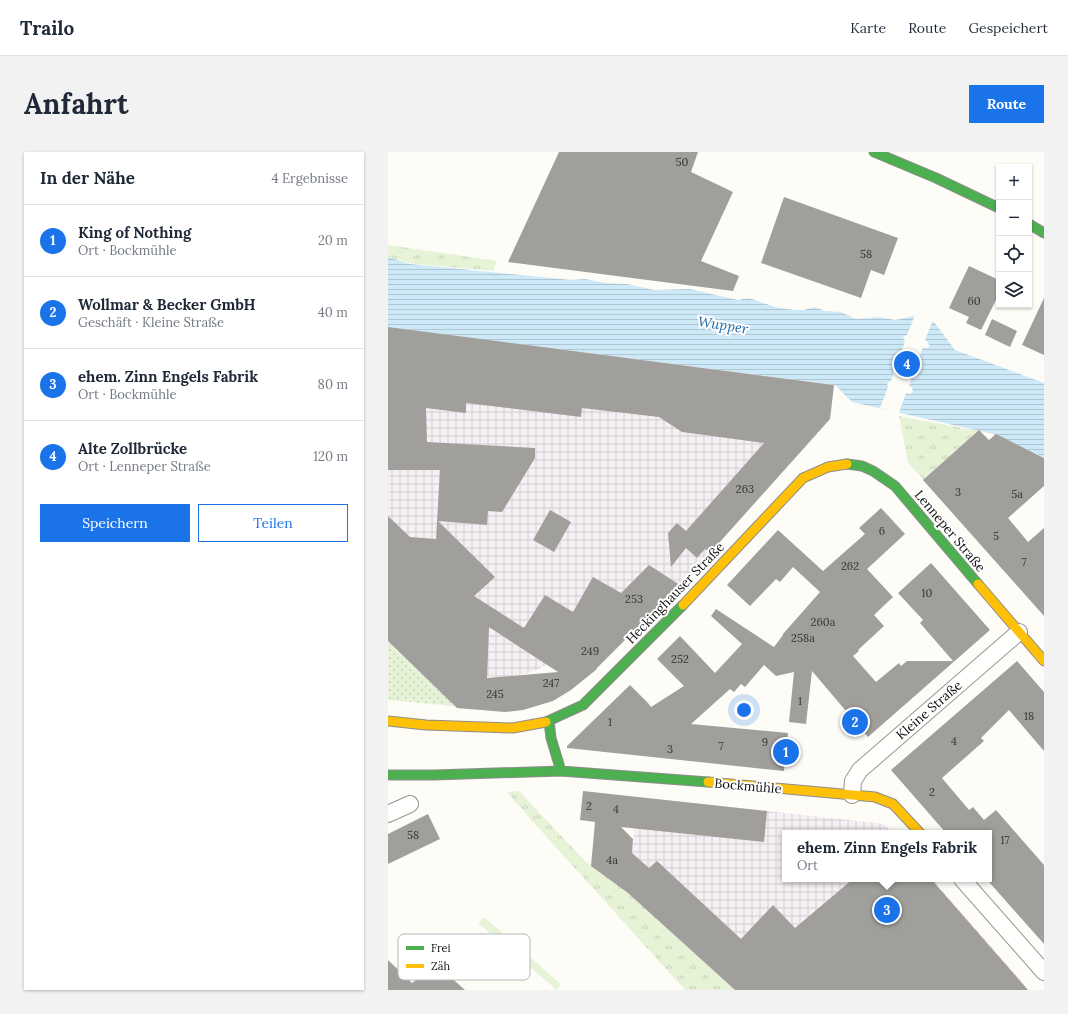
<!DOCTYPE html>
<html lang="de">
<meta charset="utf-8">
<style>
body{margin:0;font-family:Lora,serif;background:#f2f2f3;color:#1f2937}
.controls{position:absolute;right:12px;top:12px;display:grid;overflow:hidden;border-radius:0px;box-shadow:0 1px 3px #0004}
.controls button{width:36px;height:36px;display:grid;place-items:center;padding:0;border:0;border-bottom:1px solid #e0e1e3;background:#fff;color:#1f2937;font:20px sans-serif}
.you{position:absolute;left:356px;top:558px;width:14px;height:14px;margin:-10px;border:3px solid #fff;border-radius:50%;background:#1a73e8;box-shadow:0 0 0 6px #1a73e833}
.badge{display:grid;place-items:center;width:26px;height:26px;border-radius:50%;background:#1a73e8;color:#fff;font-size:13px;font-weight:700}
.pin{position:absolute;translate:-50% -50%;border:2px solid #fff;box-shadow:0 1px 4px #0006}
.popup{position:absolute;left:394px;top:678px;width:210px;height:52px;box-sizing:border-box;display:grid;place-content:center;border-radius:0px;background:#fff;filter:drop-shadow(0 1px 3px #0005);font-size:13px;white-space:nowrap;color:#747a83}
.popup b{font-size:15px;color:#1f2937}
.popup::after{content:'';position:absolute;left:50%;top:100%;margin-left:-8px;border:8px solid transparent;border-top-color:#fff}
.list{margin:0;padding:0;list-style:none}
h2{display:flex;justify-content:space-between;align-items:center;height:52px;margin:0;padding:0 16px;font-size:17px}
h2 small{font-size:13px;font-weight:400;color:#747a83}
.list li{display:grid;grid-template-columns:26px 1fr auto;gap:12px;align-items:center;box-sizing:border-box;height:72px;padding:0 16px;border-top:1px solid #e0e1e3}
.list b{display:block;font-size:15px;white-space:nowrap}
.list p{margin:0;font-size:13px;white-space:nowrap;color:#747a83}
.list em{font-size:13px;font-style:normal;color:#747a83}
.actions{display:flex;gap:8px;padding:12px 16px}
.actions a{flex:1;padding:9px 0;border:1px solid #1a73e8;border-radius:0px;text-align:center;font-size:14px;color:#1a73e8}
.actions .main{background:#1a73e8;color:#fff}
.icon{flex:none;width:22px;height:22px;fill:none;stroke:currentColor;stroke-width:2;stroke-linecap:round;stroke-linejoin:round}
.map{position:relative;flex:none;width:656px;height:838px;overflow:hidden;border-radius:0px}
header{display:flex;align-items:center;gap:24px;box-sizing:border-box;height:56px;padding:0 20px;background:#fff;border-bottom:1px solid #e0e1e3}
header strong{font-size:19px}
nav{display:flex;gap:22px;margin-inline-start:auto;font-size:14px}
.intro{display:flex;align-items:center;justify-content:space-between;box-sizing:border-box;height:96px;padding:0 24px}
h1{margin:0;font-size:28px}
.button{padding:10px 18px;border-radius:0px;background:#1a73e8;color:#fff;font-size:14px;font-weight:700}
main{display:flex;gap:24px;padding:0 24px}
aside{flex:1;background:#fff;border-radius:0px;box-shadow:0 1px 3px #0004}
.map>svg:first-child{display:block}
.industrial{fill:url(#industrial-grid)}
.grass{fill:url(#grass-tufts)}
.park{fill:url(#park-dots)}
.water{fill:url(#water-rules)}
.pier{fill:#fdfcf7}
.building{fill:#a19f9c;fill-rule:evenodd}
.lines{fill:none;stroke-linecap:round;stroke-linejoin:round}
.street-casing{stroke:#979795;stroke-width:18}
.fast-casing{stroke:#8e8d8b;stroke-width:11}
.slow-casing{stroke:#8e8d8b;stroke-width:11}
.street{stroke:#fffffe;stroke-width:16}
.fast{stroke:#4caf50;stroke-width:9}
.slow{stroke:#ffc107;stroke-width:9}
.labels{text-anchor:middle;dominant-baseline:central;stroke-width:4;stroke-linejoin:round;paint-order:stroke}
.number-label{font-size:11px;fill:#353434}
.street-label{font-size:13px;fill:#111;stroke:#fff}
.water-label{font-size:14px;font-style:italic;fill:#1768a6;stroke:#fff}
.key{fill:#fff;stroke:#b8b8b8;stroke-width:1}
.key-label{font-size:11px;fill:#111}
</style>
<header>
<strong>Trailo</strong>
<nav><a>Karte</a><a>Route</a><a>Gespeichert</a></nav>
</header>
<div class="intro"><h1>Anfahrt</h1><a class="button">Route</a></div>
<main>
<aside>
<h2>In der Nähe<small>4 Ergebnisse</small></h2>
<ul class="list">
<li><span class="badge">1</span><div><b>King of Nothing</b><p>Ort · Bockmühle</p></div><em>20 m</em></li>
<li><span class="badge">2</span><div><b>Wollmar &amp; Becker GmbH</b><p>Geschäft · Kleine Straße</p></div><em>40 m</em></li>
<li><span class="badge">3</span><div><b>ehem. Zinn Engels Fabrik</b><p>Ort · Bockmühle</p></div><em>80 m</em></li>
<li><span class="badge">4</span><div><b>Alte Zollbrücke</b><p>Ort · Lenneper Straße</p></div><em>120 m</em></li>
</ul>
<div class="actions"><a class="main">Speichern</a><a>Teilen</a></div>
</aside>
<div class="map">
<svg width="656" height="838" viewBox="0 0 656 838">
<defs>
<pattern id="industrial-grid" width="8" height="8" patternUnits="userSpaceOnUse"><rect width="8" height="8" fill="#f5f0f3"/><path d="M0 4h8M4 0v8" fill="none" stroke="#d1cdcf"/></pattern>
<pattern id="grass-tufts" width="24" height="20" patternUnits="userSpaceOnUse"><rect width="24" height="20" fill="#e7f3d7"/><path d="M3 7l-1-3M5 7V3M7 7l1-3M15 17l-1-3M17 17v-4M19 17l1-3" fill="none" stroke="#c5cfb8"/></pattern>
<pattern id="park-dots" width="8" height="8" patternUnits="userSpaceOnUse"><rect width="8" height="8" fill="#e7f3d7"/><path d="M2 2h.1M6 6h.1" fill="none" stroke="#c5cfb8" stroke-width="1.8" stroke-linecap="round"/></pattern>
<pattern id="water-rules" width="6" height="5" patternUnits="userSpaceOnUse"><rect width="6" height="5" fill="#cde8f7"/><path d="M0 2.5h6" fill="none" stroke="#afc6d3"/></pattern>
</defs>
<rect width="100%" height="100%" fill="#fdfcf7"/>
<path class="industrial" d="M0,175L215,202L446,233L442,267L292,433L261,413L162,511L147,519L132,523L112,525L83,523L74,557L66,553L0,490Z
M250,645L496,672L504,681H397V727H544L636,832L629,838H347L240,741Z"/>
<path class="grass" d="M0,93L109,109L105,119L27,112L0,105Z
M511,264L591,279L536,328L520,311Z
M131,639L197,709L240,741L347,838H297L145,670L119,640Z
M96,765L173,832L169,838L90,771Z"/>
<path class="park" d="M0,490L66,553L65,554L0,548Z"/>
<path class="water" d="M0,105L22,112L183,128L197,127L217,131L239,132L266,138L302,137L350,148L361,146L387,155L406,158H416L427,155L437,159L453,160L468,167L491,165L507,168L526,164L546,170L567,198L656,231V305L605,282L464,250L447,233L0,175Z"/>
<path class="pier" d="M527,163L545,168L537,188L540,190L542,194L539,196L535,195L521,234L524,236L525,240L522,242L518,241L511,261L492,256L500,235L499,231L503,229L517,189L515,185L518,183H519Z"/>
<path class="building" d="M171,0H310L303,20L345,40L313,109L351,124L345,139L120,110Z
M396,45L510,86L496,123L483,118L473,146L373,111Z
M581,114L611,128V142L593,178L578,171L581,165L561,156Z
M656,146V203L634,193Z
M604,167L629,179L622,195L597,183Z
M0,175L446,233L442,267L322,401L317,397L309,406L298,396L283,415L280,381L289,371L298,379L376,291L294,280L271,265L194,256L193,265L78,251V261L38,256L39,290L147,296V306L114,360L100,359L99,373L50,369L107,425L86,444L136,476L157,443L185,460L205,425L233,441L261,413L292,433L208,517H209L183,538L165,549L135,558L117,560L69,556L0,489V364L22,385L48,387L52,318H0ZM101,475L170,520L99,526Z
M591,278L601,288L608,282L656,306V334L620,366L640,390L656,376V464L535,328Z
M493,356L517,382L479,417L505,445L486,463L496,474L470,498L471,499L465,504L488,530L511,511L513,514L519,509H565L532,471L535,468L510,441L543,411L602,478L480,585L424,519L418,572L401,570L406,520L388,524L376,513L357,535L353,532L346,540L342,537L303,572L400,581L396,619L179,596V594L242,533L260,551L263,555L296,534L269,507L292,484L327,521L354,492L323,464L328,457L386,495L395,483V482L432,440L405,415L392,430L388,427L362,454L339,433L390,378L435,419L477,382L471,376Z
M162,358L183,370L166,400L145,388Z
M629,509L656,540V599L621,558L593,586L596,589L554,626L581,658L585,655L596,668L608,658L656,713V792L601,730V681H558L503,618Z
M195,639L379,659L376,690L233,675L245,687L244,701L261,716L269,709L353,787L385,753L407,776L465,727H543L640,838H347L240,741L203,714L207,670L192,668Z
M40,662L52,687L0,712V682Z
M0,808L24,831L49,813L77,838H0Z"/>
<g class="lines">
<g class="street-casing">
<path id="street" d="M464,643L465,629L472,618L631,480
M0,662L22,652
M574,727L656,820"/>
</g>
<g class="fast-casing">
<path id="fast" d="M486,0L548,26L611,56
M641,72L656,81
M459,312L474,314L485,319L507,334L590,432
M161,569L163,586L173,619
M158,570L195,553L295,453
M0,623H46L173,619L320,630"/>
</g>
<g class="slow-casing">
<path id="slow" d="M590,432L656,509
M295,453L415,326L440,315L459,312
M0,569L38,573L125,576L158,570
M320,630L487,645L505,652L532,681"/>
</g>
<use href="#street" class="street"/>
<use href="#fast" class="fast"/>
<use href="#slow" class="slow"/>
</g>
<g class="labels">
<g class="number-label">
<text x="294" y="10">50</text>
<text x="478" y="102">58</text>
<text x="586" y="149">60</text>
<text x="357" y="337">263</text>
<text x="570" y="340">3</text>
<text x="629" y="342">5a</text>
<text x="494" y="379">6</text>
<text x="608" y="384">5</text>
<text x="636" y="410">7</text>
<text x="462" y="414">262</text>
<text x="539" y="441">10</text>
<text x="246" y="447">253</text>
<text x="435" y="470">260a</text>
<text x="415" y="486">258a</text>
<text x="202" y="499">249</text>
<text x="292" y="507">252</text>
<text x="163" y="531">247</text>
<text x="107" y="542">245</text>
<text x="412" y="549">1</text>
<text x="641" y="564">18</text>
<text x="222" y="570">1</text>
<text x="566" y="589">4</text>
<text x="377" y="590">9</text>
<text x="333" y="594">7</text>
<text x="282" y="597">3</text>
<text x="544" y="640">2</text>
<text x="201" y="654">2</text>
<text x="228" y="657">4</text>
<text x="25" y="683">58</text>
<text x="617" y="688">17</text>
<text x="224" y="708">4a</text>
</g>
<g class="street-label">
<text transform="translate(562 379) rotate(50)">Lenneper Straße</text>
<text transform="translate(287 441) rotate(-46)">Heckinghauser Straße</text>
<text transform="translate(541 558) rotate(-41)">Kleine Straße</text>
<text transform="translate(360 634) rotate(5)">Bockmühle</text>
</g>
<g class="water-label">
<text transform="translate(335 173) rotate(9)">Wupper</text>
</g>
</g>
<rect x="10" y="782" width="132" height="46" rx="6" class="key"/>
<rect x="18" y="794" width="18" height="4" fill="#4caf50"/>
<rect x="18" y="812" width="18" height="4" fill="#ffc107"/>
<g class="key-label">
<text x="43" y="800">Frei</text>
<text x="43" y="818">Zäh</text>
</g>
</svg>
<div class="controls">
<button>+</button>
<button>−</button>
<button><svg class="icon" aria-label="locate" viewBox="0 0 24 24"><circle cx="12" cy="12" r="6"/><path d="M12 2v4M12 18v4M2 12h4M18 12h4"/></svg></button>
<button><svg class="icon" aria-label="layers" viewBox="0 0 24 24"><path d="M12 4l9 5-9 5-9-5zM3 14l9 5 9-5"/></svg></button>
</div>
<div class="you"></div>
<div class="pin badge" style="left:398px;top:600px">1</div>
<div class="pin badge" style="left:467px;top:570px">2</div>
<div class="pin badge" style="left:499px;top:758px">3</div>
<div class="popup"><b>ehem. Zinn Engels Fabrik</b>Ort</div>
<div class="pin badge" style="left:519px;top:212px">4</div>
</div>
</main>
